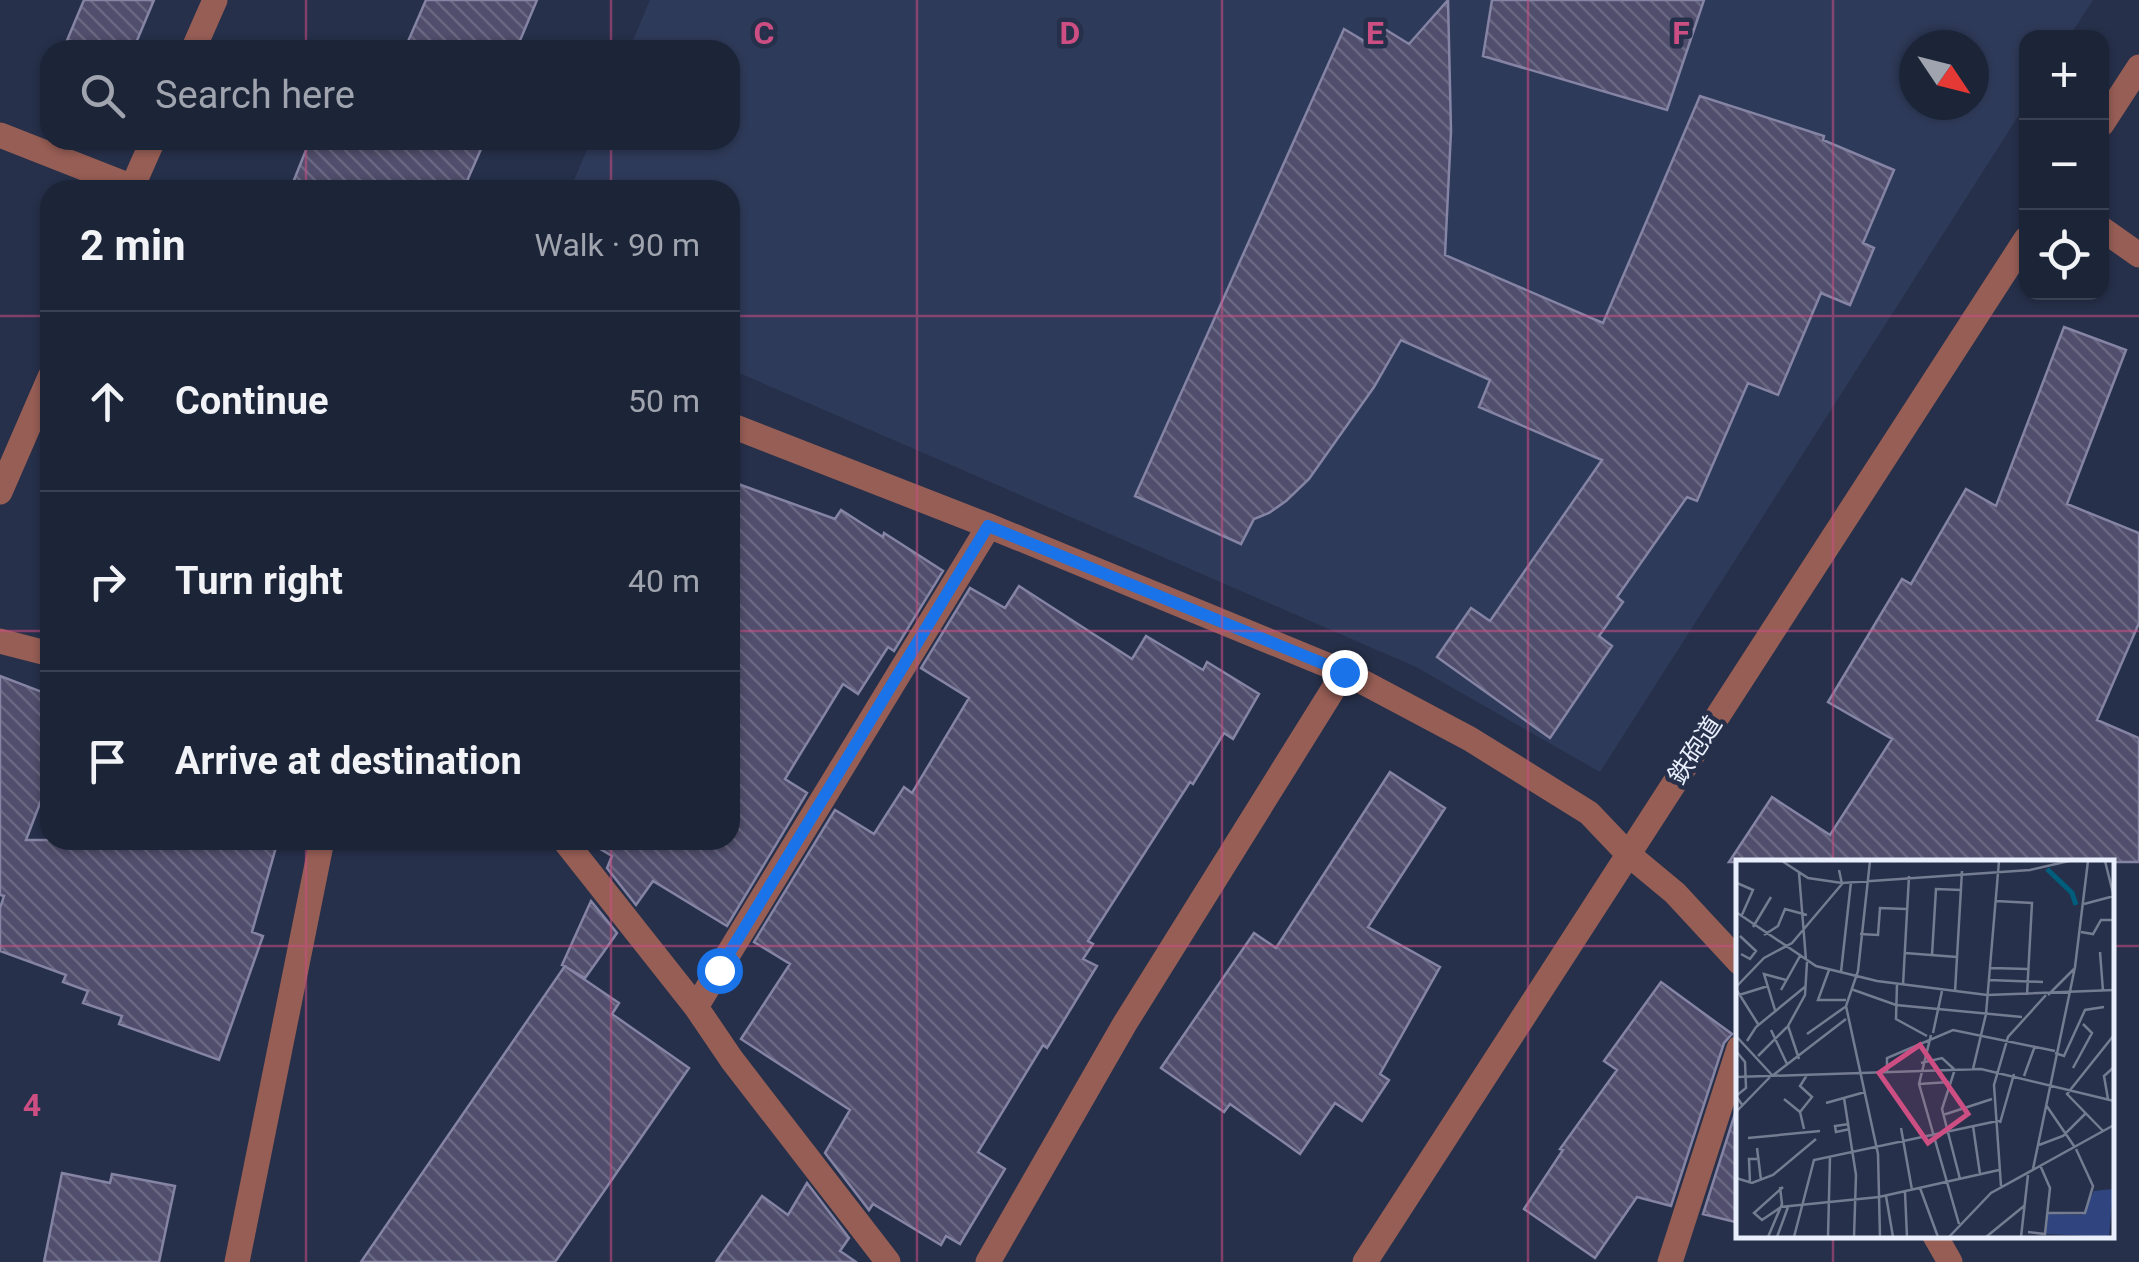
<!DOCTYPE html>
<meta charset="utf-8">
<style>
body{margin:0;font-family:Roboto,"Noto Sans JP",sans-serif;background:#293043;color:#f1f3f6}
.controls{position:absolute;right:30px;top:30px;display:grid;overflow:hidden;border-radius:20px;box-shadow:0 2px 8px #0004}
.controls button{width:90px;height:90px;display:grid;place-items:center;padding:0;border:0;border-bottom:2px solid #3a4153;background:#1c2438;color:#f1f3f6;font:50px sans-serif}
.compass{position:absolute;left:1899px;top:30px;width:90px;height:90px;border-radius:50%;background:#1c2438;box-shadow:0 2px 8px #0004;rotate:125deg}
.stop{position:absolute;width:30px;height:30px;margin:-22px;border:8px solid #1a73e8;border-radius:50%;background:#fff}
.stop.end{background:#1a73e8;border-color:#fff;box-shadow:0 2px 10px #0008}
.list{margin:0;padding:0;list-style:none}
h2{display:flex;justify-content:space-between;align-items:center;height:130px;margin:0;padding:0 40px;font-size:42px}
h2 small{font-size:32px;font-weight:400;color:#a0a4ae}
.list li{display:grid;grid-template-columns:65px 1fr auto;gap:30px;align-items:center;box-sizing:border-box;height:180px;padding:0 40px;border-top:2px solid #3a4153}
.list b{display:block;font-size:38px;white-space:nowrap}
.list em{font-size:32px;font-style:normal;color:#a0a4ae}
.icon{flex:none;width:55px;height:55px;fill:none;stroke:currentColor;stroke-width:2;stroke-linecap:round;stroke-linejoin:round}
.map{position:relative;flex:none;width:2139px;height:1262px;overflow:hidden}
.search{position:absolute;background:#1c2438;box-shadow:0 2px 8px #0004;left:40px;top:40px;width:700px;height:110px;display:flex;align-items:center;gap:25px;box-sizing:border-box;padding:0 35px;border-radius:30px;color:#a0a4ae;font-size:38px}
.panel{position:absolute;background:#1c2438;box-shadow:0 2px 8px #0004;left:40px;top:180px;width:700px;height:670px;border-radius:30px}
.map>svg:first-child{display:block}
.built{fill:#2e3a59;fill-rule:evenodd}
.building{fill:url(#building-back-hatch);stroke:#8584a5;stroke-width:2.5}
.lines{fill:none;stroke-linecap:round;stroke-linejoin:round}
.minor{stroke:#975e55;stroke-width:25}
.route{stroke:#1a73e8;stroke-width:12}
.grid{fill:none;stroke:#cc4e83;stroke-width:2.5;stroke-opacity:0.55}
.labels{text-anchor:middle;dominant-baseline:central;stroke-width:9;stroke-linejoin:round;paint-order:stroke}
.street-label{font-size:25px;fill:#e9effc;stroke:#26304a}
.inset-river{fill:none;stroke:#005d7b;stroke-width:5}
.inset-road{fill:none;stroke:#747c91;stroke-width:2.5}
.view{fill:#cc4e83;fill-opacity:0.15;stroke:#cc4e83;stroke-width:5}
.inset-edge{fill:none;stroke:#e9effc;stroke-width:5}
.grid-label{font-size:32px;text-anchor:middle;font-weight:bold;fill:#cc4e83;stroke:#26304a;stroke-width:9;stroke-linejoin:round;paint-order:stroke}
</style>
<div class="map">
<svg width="2139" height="1262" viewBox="0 0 2139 1262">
<defs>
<pattern id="building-back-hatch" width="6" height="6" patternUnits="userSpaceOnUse" patternTransform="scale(2.5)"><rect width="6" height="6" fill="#504e6c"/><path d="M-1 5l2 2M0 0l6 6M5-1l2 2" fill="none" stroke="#696882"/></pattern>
</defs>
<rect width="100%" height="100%" fill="#26304a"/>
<path class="built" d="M650,0H2093L2069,37L2026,38V104L1600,772L1416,667L730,369V190H570L591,140H730V50H629ZM1914,45H1974V105H1914Z"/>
<path class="building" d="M84,0H154L133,50H63Z
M426,0H537L516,50H415L406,46Z
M1448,0L1451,131L1445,255L1603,323L1700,96L1824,136L1823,140L1894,170L1863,243L1874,248L1850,305L1821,293L1778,395L1748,383L1697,501L1687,497L1617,597L1623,602L1599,636L1612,646L1550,738L1437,657L1471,608L1490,621L1602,460L1479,407L1490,380L1401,340L1374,387L1309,479L1286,501L1269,513L1254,519L1241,544L1135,496L1344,29L1366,42L1383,28L1409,44Z
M1492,0H1704L1667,110L1483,56Z
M310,140H485L463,190H290Z
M2064,327L2126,350L2067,504L2139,533V623L2097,720L2139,738V862H1729L1772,797L1830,835L1892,739L1828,702L1902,579L1911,584L1966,489L1996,506Z
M730,481L835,519L841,510L883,537L884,533L943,571L894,651L888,647L858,694L843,684L785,779L807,793L727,926L653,881L636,905L607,868L612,856L585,840H730Z
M1019,586L1132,659L1146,636L1203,670L1207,662L1259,694L1233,739L1224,733L1193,784L1190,782L1088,941L1093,944L1083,959L1097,966L1047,1048L1043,1045L978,1152L1005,1169L960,1244L946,1236L941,1245L873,1204L869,1210L825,1153L850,1110L741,1039L790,964L754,942L835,810L874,834L904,787L912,793L969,698L921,668L970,588L1005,608Z
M0,676L50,695V777L26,840H278L252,932L263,936L219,1060L119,1024L122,1016L83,1003L88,991L63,982L66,975L0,951V908L4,896L0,895Z
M1390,772L1445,808L1368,927L1440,967L1380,1074L1389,1080L1362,1121L1335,1103L1300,1154L1230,1104L1224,1112L1161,1068L1254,933L1276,948Z
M591,901L617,933L585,978L566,967L619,1003L612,1014L689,1068L555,1262H361L565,966L562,965Z
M1661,982L1732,1034L1724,1043L1671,1206L1637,1197L1595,1258L1524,1209L1563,1150L1560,1149L1617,1070L1604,1061Z
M1739,1101V1223L1703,1214Z
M62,1173L110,1183L112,1174L175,1186L159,1262H44Z
M807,1183L849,1238L840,1251L856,1262H716L762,1196L788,1215Z"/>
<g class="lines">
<path class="minor" d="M193,50L215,0
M2102,124L2139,67
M0,135L140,190
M131,190L153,140
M2102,229L2139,255
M730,425L989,526L1344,672L1470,739L1589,813L1628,854L1675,893L1739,962
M0,492L50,377
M0,641L50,654
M564,840L696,1007L732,1060L888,1262
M696,1007L989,526
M1934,1234L1950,1262
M237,1262L322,840
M988,1262L1124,1025L1344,672
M1365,1262L2026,239
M1670,1262L1739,1048"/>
</g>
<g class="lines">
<path class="route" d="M719,970L988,526L1344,672"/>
</g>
<path class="grid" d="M306,0V50M611,0V50M917,0V1262M1222,0V1262M1528,0V1262M1833,0V862M306,140V190M611,140V190M0,316H50M730,316H2139M0,631H50M730,631H2139M306,840V1262M611,840V1262M0,946H1739M2112,946H2139M1833,1234V1262"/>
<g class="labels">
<g class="street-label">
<text transform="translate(1695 750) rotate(-57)">鉄砲道</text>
</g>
</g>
<g transform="translate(1736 860)">
<rect width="378" height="378" fill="#26304a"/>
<path d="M377,329L373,377L310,374L312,354L346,355L358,331Z" fill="#304580"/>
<path class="inset-river" d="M311,9L336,33L340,45"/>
<path class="inset-road" d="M46,1L72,18L106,23L294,10L333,1M134,1L122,111L110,146L142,294L144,377M369,1L378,37M63,13L70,100M1,23L17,30L5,57M260,41L296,43L291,135M348,44L378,36M0,52L80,106L141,121L251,135L378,130M17,67L35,37M345,72L357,74L365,60H378M124,74L142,75L144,48L171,49M28,75L42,66L49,49L71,55M4,76L20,91L14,99L5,94M364,92L367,131M169,93L221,97M196,95L200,29L225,30M255,108L292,109M93,110L82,140H110M105,112L115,22M253,120L307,122M161,124L160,159L191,176M167,125L173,16M0,127L28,98L56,83L106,24L103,10M0,129L22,164M115,129L160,145L286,157M45,130L64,96M219,132L226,11M3,135L32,126M312,135L338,109M39,150L28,114L50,120M35,170L51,204M197,173L206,131M71,174L109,147M195,175L183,224L223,364M0,176L36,215M11,181L20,167L70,126M0,191L9,202L10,228L0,236L7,246M319,193L328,196L349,150L368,147M22,196L51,167M63,199L52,166L69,135L71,102M185,203L206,198L218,209M337,208L356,173L347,164M219,209L206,249L224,319M237,209L250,154L263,1M151,212V198L217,170L319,191M36,216L110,159M288,216L299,186M0,217L245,209L378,241M183,224L213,222M108,238L120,315L118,377M48,239L64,252L68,269M372,239L368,216L378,207M90,243L129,232M310,245L338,286M0,252L34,217M64,252L76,237L64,226L71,215M207,255L256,239M264,263L278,214M113,264L99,266L100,272L114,269M237,266L244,314M165,268L176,330M367,271L331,234L378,175M12,278L84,271M303,285L327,276L349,254M21,288L25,320M297,309L339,107L352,1M0,318L16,323L37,315L80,279M14,323L13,299H21M265,326L258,225L272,177L310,135M184,328L202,377M169,332L171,377M150,336L157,377M44,347L143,337L263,310M45,347L26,360L18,353L47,327M311,353H349L357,326L340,289M292,372L309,374L314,328L304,305M32,377L46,344L44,327M41,377L52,347M58,377L78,300L266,260M92,377L94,297M213,377L255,333L378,265M250,377L288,346M285,377L292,315"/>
<path class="view" d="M184,185L232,254L192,283L143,213Z"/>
<rect width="378" height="378" class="inset-edge"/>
</g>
<g class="grid-label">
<text x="764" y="44">C</text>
<text x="1070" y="44">D</text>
<text x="1375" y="44">E</text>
<text x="1681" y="44">F</text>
<text x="32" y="1116">4</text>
</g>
</svg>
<div class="controls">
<button>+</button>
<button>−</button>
<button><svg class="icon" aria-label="locate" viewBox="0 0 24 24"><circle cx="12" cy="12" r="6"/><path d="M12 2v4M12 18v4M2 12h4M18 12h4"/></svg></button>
</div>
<svg class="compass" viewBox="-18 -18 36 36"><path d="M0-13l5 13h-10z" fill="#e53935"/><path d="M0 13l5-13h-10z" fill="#a0a4ae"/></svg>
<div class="stop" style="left:719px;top:970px"></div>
<div class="stop end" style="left:1344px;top:672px"></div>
<div class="search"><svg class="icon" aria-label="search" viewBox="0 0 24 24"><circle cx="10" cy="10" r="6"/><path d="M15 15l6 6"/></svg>Search here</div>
<section class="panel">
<h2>2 min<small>Walk · 90 m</small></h2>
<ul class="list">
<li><svg class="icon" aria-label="ahead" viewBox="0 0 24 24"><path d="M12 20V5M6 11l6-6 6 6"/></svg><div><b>Continue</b></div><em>50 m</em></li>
<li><svg class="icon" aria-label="right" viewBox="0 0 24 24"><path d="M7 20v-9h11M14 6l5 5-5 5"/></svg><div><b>Turn right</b></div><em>40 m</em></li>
<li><svg class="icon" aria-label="arrive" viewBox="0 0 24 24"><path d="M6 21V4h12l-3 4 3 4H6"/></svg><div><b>Arrive at destination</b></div></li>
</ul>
</section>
</div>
